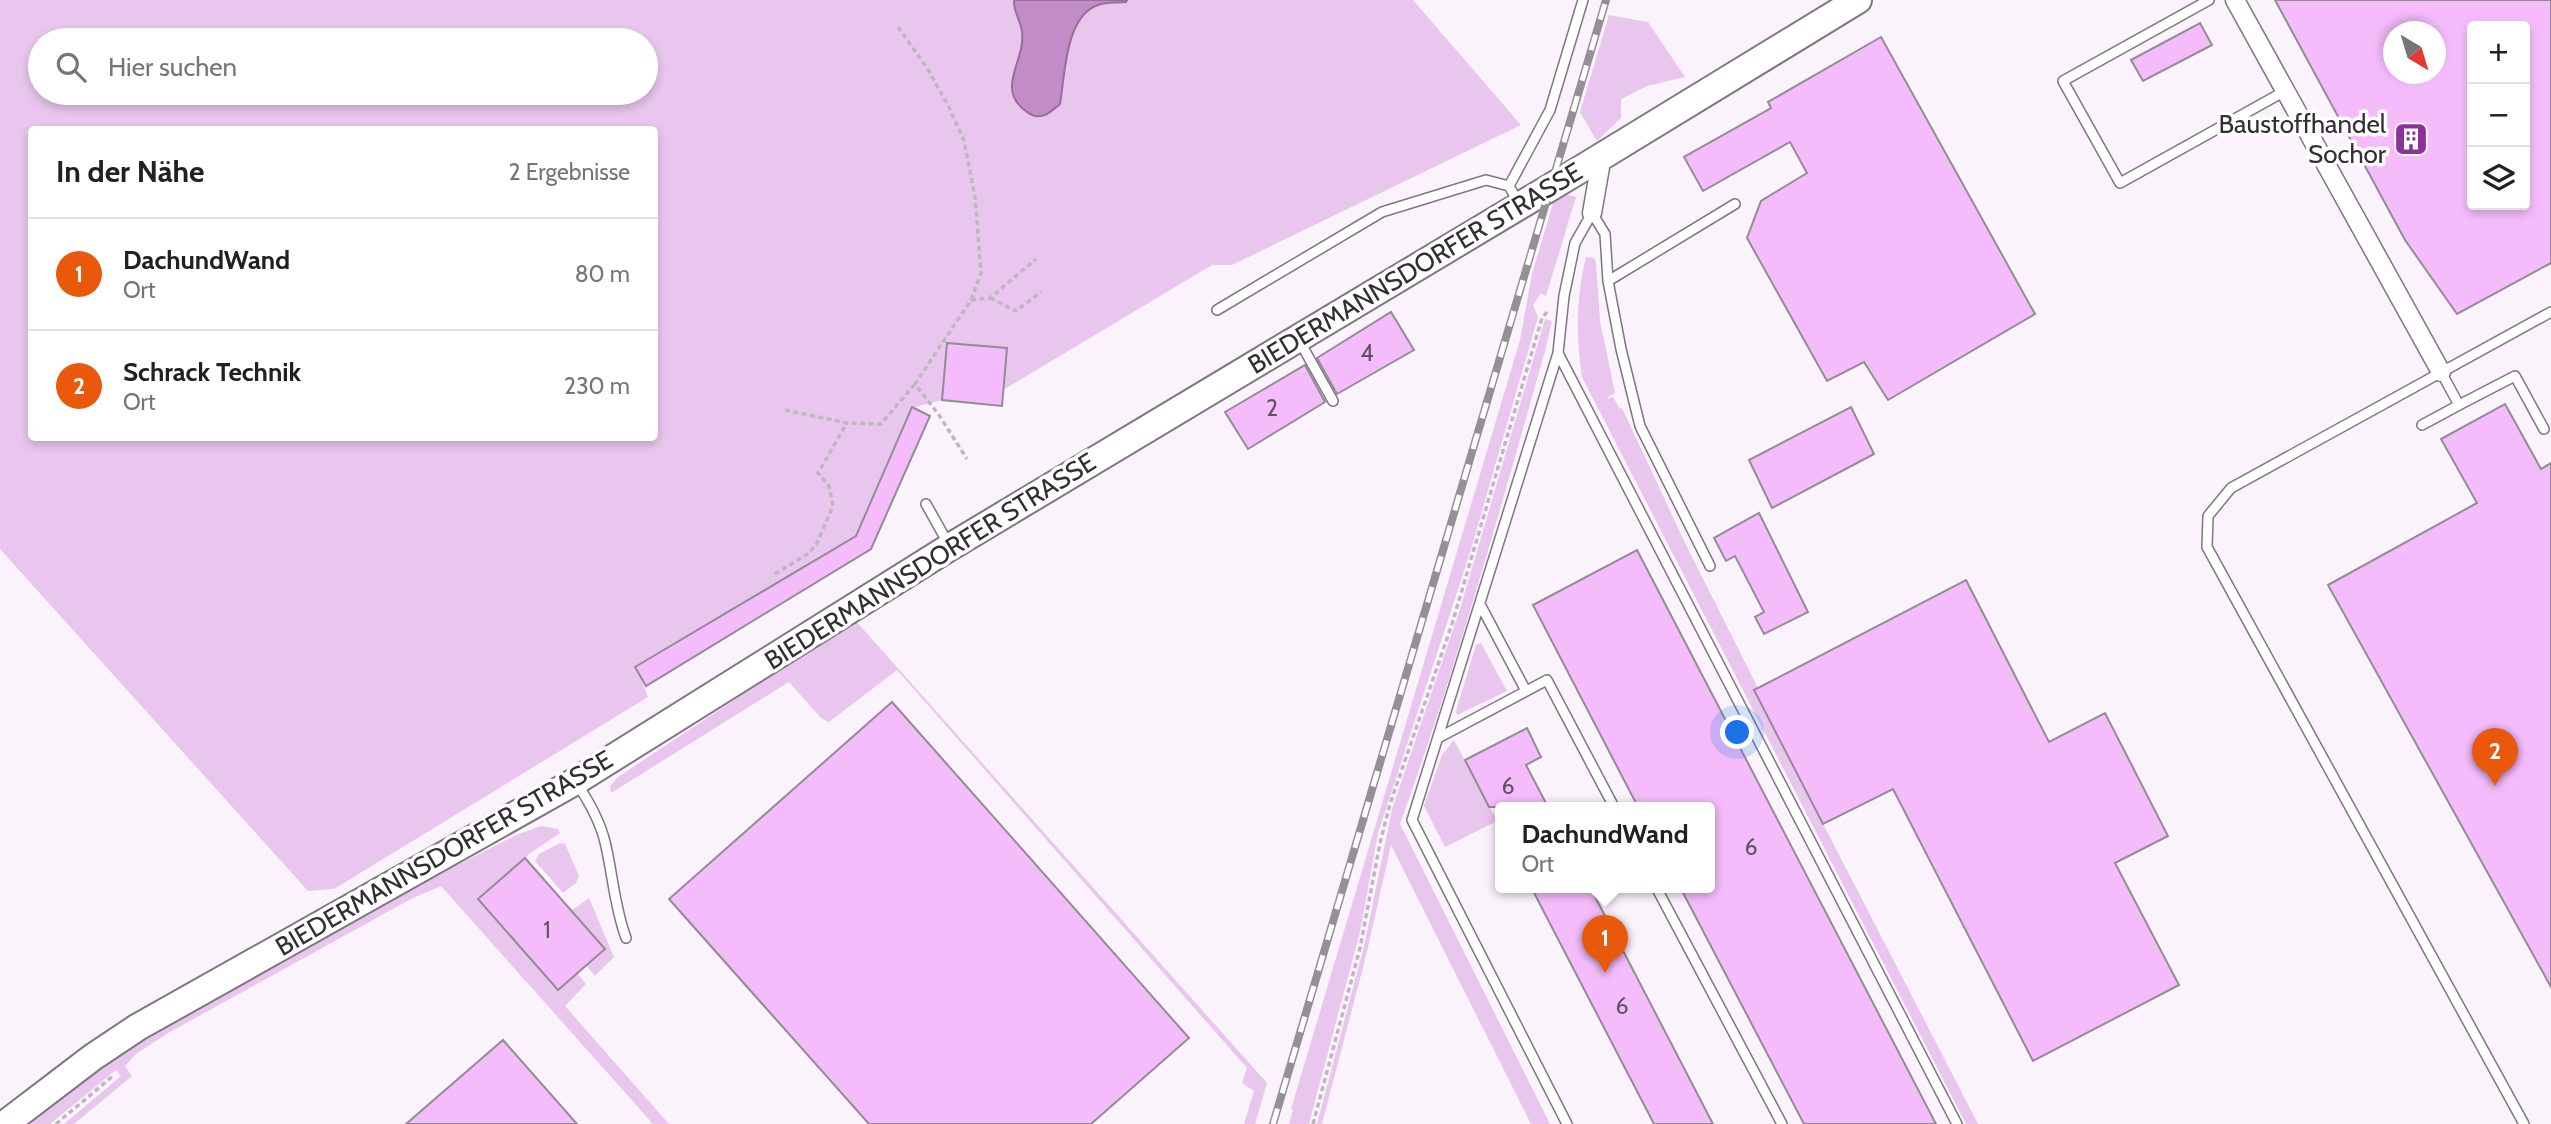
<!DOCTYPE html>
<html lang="de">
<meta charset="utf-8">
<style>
body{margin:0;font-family:Cabin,sans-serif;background:#f6f6f6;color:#202124}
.controls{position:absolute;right:21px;top:21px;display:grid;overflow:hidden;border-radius:7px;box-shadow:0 4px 10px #0003}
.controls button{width:63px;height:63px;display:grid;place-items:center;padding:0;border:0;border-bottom:2px solid #e0e0e0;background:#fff;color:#202124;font:35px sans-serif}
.compass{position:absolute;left:2383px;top:21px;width:63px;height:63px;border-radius:50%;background:#fff;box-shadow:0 4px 10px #0003;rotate:142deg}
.you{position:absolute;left:1738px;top:733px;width:24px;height:24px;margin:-18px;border:5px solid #fff;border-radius:50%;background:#1a73e8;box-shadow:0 0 0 10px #1a73e833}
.badge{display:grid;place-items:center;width:46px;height:46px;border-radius:50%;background:#ea580c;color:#fff;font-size:23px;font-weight:700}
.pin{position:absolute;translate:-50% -58px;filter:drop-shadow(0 2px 4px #0008)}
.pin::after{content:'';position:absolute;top:37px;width:24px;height:21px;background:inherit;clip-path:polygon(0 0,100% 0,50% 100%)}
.popup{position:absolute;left:1495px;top:802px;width:220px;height:91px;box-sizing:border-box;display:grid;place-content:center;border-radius:7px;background:#fff;filter:drop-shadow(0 2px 5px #0005);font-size:23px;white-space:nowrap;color:#757577}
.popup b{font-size:26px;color:#202124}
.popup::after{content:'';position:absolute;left:50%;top:100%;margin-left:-14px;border:14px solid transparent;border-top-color:#fff}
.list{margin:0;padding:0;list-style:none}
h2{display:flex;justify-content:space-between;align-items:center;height:91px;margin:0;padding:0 28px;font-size:30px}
h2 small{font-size:23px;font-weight:400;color:#757577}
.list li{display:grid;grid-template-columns:46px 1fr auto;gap:21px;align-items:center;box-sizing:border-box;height:112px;padding:0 28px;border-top:2px solid #e0e0e0}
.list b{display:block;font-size:26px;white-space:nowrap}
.list p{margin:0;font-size:23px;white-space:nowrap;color:#757577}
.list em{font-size:23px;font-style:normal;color:#757577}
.icon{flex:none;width:38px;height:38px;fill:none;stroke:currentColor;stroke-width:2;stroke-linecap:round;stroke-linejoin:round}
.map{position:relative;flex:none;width:2551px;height:1124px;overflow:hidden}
.search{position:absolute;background:#fff;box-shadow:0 4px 10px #0003;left:28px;top:28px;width:630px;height:77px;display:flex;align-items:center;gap:18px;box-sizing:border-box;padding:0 24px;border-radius:38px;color:#757577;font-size:26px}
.panel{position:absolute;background:#fff;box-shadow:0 4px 10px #0003;left:28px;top:126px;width:630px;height:315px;border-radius:7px}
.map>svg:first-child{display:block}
.green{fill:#e9c6ed;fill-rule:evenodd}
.water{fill:#c18cc8;stroke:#96709b;stroke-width:2}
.building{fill:#f4bcfb;stroke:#938c94;stroke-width:2;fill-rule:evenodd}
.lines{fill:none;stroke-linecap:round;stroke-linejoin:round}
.service-casing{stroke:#7d777e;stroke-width:12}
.minor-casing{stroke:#7d777e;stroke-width:21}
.primary-casing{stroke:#7d777e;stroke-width:30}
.path{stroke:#beb7be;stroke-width:3.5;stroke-dasharray:5 3.5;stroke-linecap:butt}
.service{stroke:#fff;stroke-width:9}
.minor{stroke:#fff;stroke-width:18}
.primary{stroke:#fff;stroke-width:26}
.rail-casing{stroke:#959095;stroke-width:8}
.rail{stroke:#fff;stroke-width:5;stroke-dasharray:16;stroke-linecap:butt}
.labels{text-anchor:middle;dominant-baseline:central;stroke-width:7;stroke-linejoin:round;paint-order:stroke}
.number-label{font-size:23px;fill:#625264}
.poi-label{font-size:26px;fill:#322f32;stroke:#fff;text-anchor:end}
.street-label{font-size:26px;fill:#322f32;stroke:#fff}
</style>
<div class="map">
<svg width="2551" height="1124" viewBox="0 0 2551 1124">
<rect width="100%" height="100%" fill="#fbf3fc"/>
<path class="green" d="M0,0H1413L1521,125L1232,265H1212L1003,390L947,344L942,400L912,408L856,536L636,667L648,697L334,889L308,891L0,549ZM40,40H646V93H40ZM32,130H654V438H32Z
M1609,15L1648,22L1685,77L1647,86L1621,99V118L1597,141L1580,112Z
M1565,194L1576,197L1546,296L1541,293L1533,305L1538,317L1469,556L1378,833L1360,932L1309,1124H1289L1293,1110L1291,1109L1520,340L1532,274L1554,200Z
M1586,257L1594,258L1596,262L1600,321L1615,393L1608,397V399L1613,397L1620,409L1622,408L1686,545L1758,688L1754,690L1978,1124H1966L1582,377C1576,338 1576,296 1586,257Z
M1545,319L1552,321L1545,351C1500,510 1456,669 1400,824L1550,1124H1531L1391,845L1366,956L1322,1124H1317L1365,942L1392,809L1460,609Z
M855,620L1267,1083L1255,1124H1244L1254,1091L1242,1083L1247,1068L897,670L829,722L821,718L789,682L611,793L610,786L618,777Z
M1481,643L1507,691L1457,715L1456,711L1476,645Z
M1454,740L1497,821L1445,847L1424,806L1442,755Z
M541,826L558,829L560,833L529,854L479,899L558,990L577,973L586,984L565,1006L669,1124H653L441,886L411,899L168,1033L136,1054L125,1066L132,1076L74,1124H64L121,1076L116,1070L50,1124H28L114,1056L380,905L516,835Z
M560,843L565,844L579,876L576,883L563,893L535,861L539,854Z
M589,898L614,957L595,976L586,965L605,949L571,911Z"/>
<path class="water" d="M1014,0H1127L1126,2C1117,3 1106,2 1098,5C1065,16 1065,76 1060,104C1050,113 1040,122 1027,112C994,89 1026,61 1022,32C1021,21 1013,11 1014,0Z"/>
<path class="building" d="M2275,0H2551V263L2457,314L2405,240ZM2472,26H2525V205H2472ZM2393,32H2435V74H2393Z
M2200,23L2212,45L2143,81L2131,60Z
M1881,37L2035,314L1888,400L1864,362L1827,381L1747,238L1761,201L1807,173L1790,142L1703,191L1684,157L1771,108L1768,102Z
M1391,312L1414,350L1337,394L1317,358Z
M947,343L1007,348L1002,406L942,400Z
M1305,365L1325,402L1248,449L1225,412Z
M2505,404L2541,469L2551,463V987L2328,585L2477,503L2441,439Z
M912,407L930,416L871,549L646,686L635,667L856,536Z
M1851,407L1874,454L1772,508L1749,460Z
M1759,513L1808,612L1764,634L1755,617L1764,612L1735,556L1726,561L1714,538Z
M1637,550L1936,1124H1804L1680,887H1710V807H1638L1533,605Z
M1966,580L2049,742L2105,713L2168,836L2115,863L2179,985L2033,1061L1893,789L1823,824L1754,690Z
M892,702L1189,1038L1091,1124H869L669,899Z
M1527,728L1541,757L1526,765L1548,807H1489L1465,760Z
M525,858L605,949L558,990L478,899Z
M1531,887H1590L1713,1124H1654Z
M503,1040L577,1124H406Z"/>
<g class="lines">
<g class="service-casing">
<path id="service" d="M2209,0L2063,81L2120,183L2285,91
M1519,203L1509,186L1550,110L1583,0
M1608,281L1735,204
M1217,310L1382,212L1486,180L1509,186
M1300,342L1333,401
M1558,353L1957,1124
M2441,372L2459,405L2515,376L2544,429
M2422,425L2459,405
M926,504L949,545
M1481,606L1526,691
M1438,738L1547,680L1614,807
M576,782C588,800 600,821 605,842C613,875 614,905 626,938
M1656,887L1782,1124
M1567,1124L1412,820L1558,353L1564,296L1575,243L1592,213L1605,234L1608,281L1621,349L1640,426L1710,566
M2524,1124L2207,547L2208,516L2231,488L2551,312"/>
</g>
<g class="minor-casing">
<path id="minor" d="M2235,0L2441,372
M1592,213L1602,156"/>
</g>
<g class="primary-casing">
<path id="primary" d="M5,1124L93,1057L138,1027L576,781L950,547L1586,166L1858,0"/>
</g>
<path class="path" d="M898,27L927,68L948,105L964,141L975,197L981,273L971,300L915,384L939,415L967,459
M990,298L1016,311L1041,292
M971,300L990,298L1036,259
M785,410L847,423L881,424L915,384
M775,574L809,553L817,543L833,506L829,486L818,473L847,423
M56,1124L114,1075
M1313,1124L1360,948L1380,843L1390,804L1452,624L1542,318L1547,312"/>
<use href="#service" class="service"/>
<use href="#minor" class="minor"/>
<use href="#primary" class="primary"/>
<g class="rail-casing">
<path id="rail" d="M1273,1124L1606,0"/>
</g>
<use href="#rail" class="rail"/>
</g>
<defs>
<g id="building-square" transform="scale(1.75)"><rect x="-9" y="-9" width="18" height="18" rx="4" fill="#8d309b" stroke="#fff"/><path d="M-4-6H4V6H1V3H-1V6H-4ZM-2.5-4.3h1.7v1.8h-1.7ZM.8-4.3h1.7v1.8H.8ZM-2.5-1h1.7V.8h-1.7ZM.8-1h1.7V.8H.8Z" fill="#fff"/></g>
</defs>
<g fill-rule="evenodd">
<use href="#building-square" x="2411" y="139"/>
</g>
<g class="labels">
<g class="number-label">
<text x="1367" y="353">4</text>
<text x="1272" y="408">2</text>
<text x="1508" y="786">6</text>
<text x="1751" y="847">6</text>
<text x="547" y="930">1</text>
<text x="1622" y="1006">6</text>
</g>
<g class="poi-label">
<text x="2386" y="124">Baustoffhandel<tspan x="2386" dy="30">Sochor</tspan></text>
</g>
<g class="street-label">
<text transform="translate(1415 268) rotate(-31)">BIEDERMANNSDORFER STRASSE</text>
<text transform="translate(930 561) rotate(-32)">BIEDERMANNSDORFER STRASSE</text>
<text transform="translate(444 853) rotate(-30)">BIEDERMANNSDORFER STRASSE</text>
</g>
</g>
</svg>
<div class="controls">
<button>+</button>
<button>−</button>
<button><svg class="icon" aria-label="layers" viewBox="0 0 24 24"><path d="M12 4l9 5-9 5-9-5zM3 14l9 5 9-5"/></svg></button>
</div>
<svg class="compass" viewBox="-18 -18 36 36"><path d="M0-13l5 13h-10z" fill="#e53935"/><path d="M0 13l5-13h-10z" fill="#757577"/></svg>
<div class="you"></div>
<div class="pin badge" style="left:1605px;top:973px">1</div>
<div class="popup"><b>DachundWand</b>Ort</div>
<div class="pin badge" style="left:2495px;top:786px">2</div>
<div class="search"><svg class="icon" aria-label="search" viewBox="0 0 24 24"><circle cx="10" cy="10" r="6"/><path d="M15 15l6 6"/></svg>Hier suchen</div>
<section class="panel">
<h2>In der Nähe<small>2 Ergebnisse</small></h2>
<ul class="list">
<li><span class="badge">1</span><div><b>DachundWand</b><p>Ort</p></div><em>80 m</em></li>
<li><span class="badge">2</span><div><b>Schrack Technik</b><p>Ort</p></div><em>230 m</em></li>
</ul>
</section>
</div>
